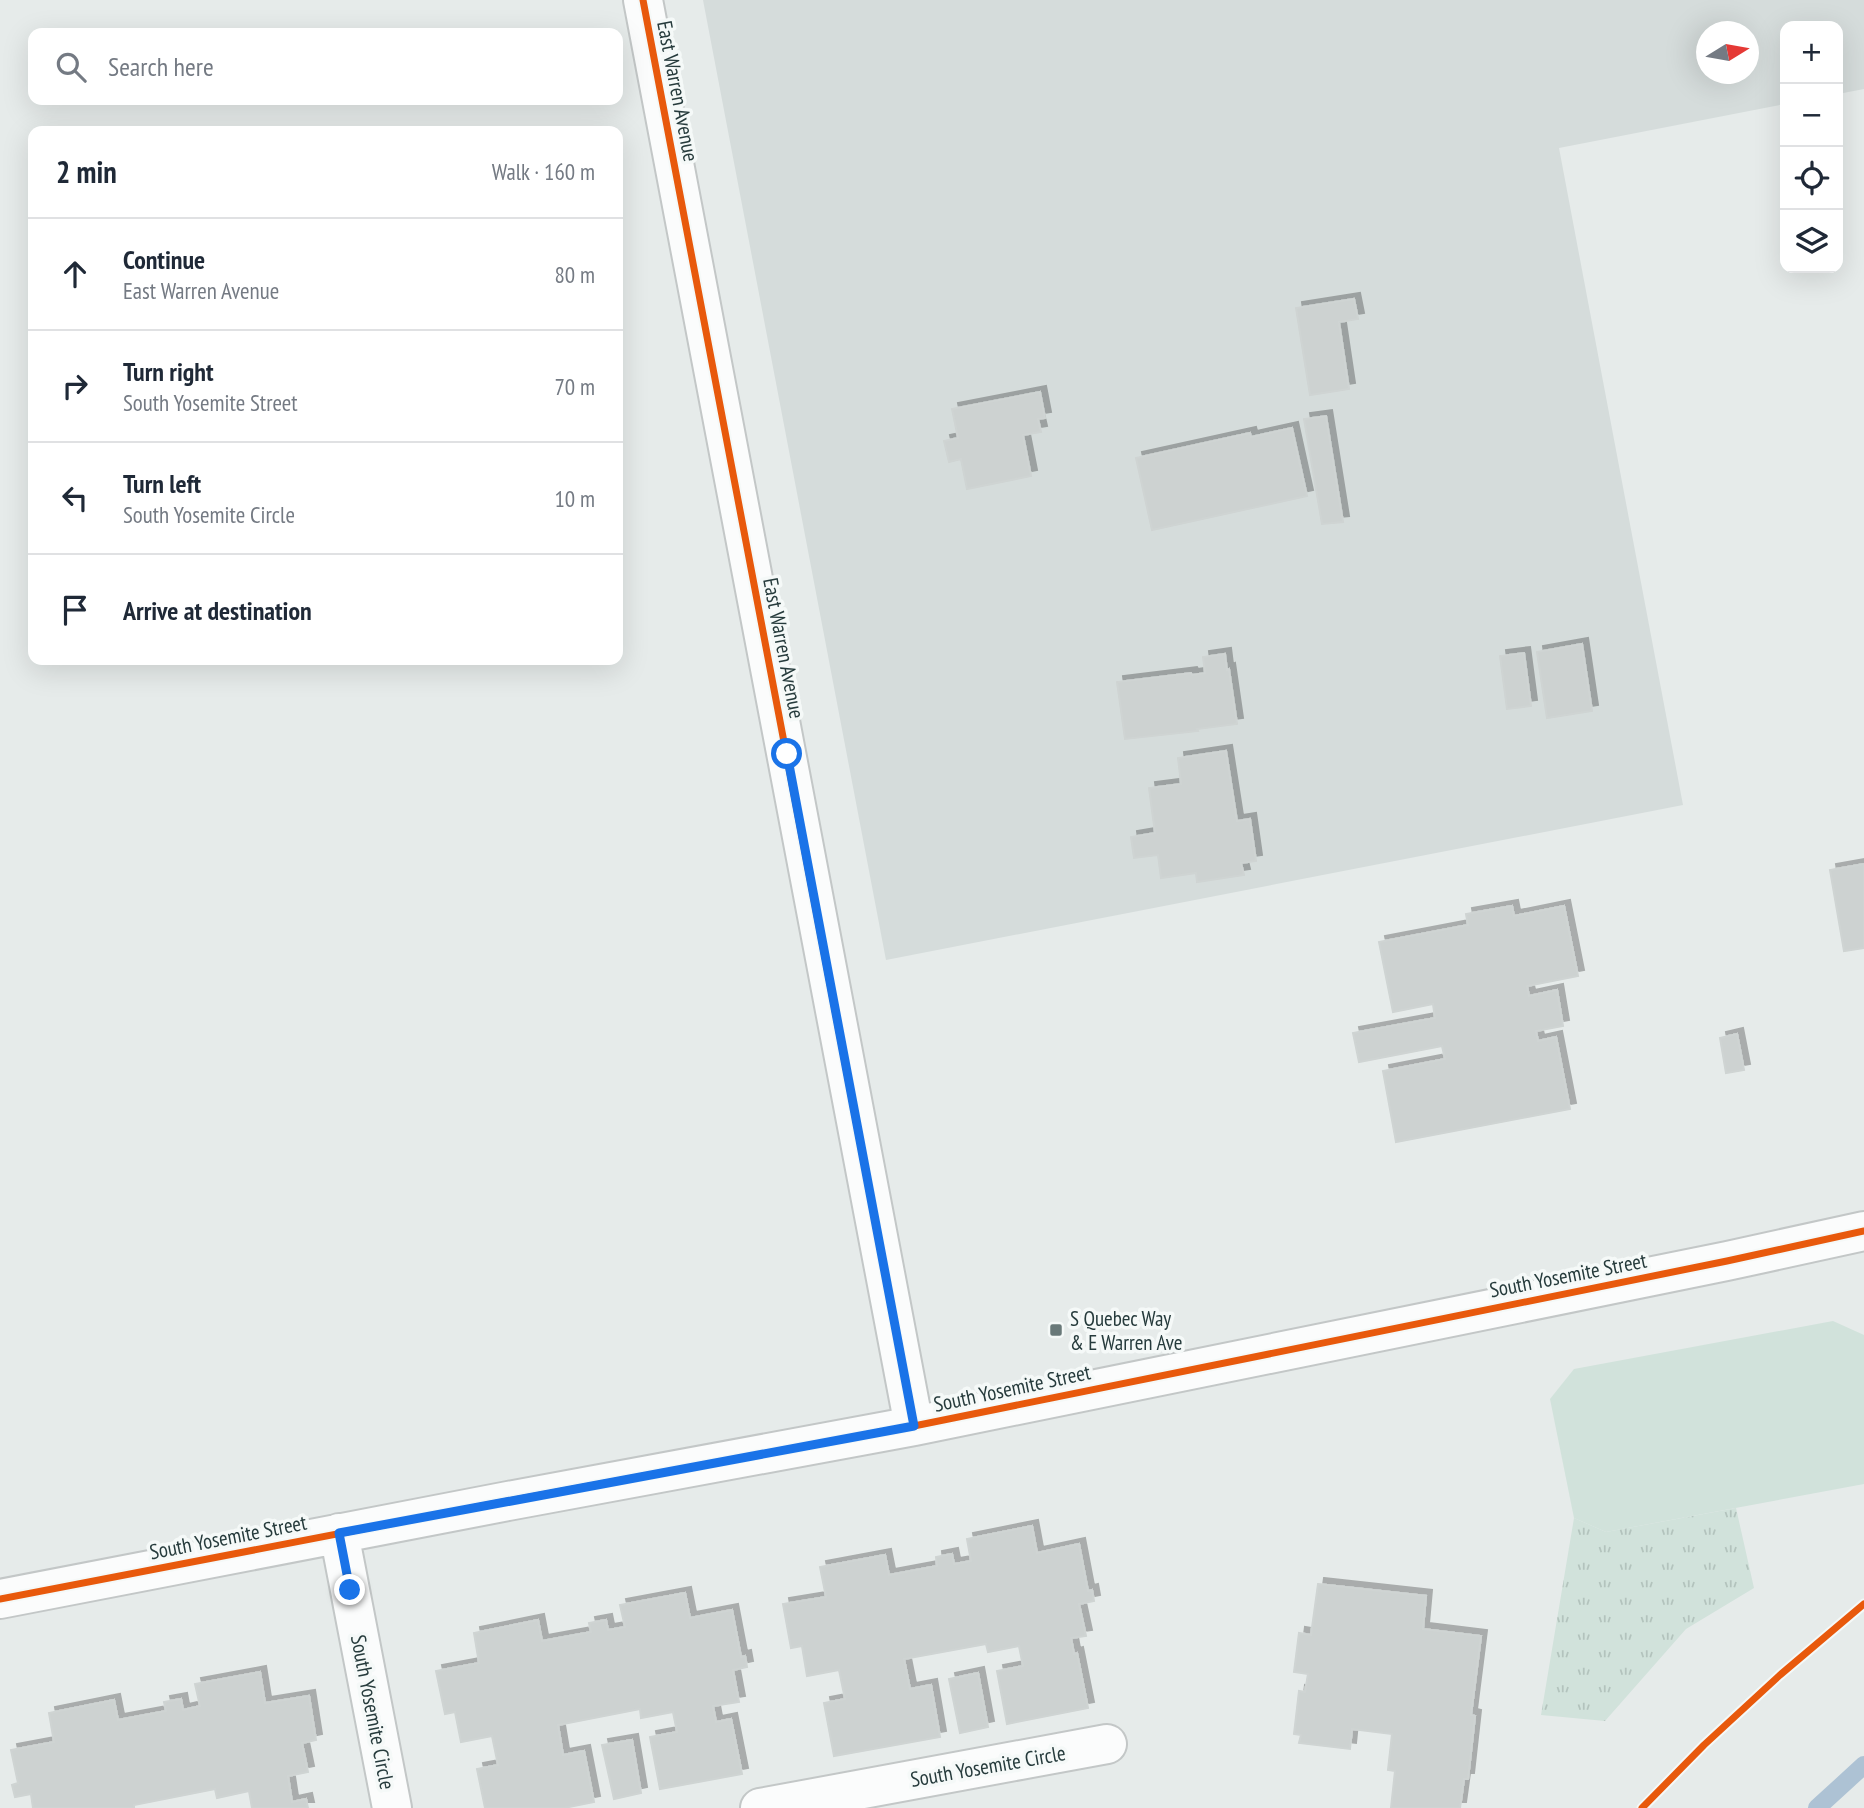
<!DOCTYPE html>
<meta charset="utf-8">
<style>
body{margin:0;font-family:"PT Sans Narrow",sans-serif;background:#f2f2f3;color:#1f2937}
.controls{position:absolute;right:21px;top:21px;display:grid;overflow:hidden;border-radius:14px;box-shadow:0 7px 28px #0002}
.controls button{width:63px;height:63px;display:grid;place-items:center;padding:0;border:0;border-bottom:2px solid #e0e1e3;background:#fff;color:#1f2937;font:35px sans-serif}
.compass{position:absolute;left:1696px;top:21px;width:63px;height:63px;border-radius:50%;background:#fff;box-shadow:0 7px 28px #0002;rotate:79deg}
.stop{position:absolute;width:21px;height:21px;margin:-16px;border:5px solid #1a73e8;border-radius:50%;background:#fff}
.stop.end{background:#1a73e8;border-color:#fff;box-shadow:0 2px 7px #0008}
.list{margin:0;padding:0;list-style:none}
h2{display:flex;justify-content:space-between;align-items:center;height:91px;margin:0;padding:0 28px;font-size:30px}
h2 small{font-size:23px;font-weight:400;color:#747a83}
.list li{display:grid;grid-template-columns:46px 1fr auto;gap:21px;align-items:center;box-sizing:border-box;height:112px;padding:0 28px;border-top:2px solid #e0e1e3}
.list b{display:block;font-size:26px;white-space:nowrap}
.list p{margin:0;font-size:23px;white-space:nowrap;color:#747a83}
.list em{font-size:23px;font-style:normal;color:#747a83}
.icon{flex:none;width:38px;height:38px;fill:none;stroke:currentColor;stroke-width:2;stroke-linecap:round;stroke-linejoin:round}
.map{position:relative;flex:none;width:1864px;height:1808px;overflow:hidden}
.search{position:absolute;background:#fff;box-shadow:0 7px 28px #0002;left:28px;top:28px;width:595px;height:77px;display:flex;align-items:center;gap:18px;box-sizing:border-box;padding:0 24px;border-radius:14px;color:#747a83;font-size:26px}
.panel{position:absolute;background:#fff;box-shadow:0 7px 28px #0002;left:28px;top:126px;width:595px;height:539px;border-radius:14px}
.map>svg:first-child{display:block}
.built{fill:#d5dcdb;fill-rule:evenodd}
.grass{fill:url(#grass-tufts)}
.garden{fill:#d1e2db}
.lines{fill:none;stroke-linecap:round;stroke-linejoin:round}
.stream{stroke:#adc2d4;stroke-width:18}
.building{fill:#cdd2d1;stroke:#cfd4d3;stroke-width:2;filter:url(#shadow)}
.minor-casing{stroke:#c3c7c7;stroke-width:42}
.minor{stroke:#fbfcfc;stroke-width:38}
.cycleway-casing{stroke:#f5f9f8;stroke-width:11}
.cycleway{stroke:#e8590c;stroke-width:7}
.route{stroke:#1a73e8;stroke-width:9}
.poi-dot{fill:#697979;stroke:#f5f9f8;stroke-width:2.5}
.labels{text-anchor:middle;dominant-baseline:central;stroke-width:7;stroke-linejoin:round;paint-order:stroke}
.street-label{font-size:21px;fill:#263b3c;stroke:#f5f9f8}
.poi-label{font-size:21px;fill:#263b3c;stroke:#f5f9f8;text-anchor:start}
</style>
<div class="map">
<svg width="1864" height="1808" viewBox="0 0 1864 1808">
<defs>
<pattern id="grass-tufts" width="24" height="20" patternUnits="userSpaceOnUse" patternTransform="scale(1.75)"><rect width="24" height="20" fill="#d1e2db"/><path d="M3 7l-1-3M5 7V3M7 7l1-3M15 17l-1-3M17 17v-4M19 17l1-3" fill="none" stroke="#b3c3bd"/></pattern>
<filter id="shadow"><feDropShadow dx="6" dy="-6" stdDeviation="0" flood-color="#0004"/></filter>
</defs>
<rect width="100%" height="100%" fill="#e6ebea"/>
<path class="built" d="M703,0H1864V89L1838,94V26H1785V104L1559,148L1683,805L886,960ZM1706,32H1748V74H1706Z"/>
<path class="grass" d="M1736,1508L1754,1588L1686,1629L1605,1721L1541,1715L1574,1518L1606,1532Z"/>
<path class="garden" d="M1833,1321L1864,1335V1484L1606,1532L1574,1518L1550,1399L1574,1369Z"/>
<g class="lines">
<path class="stream" d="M1817,1808L1864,1765"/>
</g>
<path class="building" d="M1354,299L1358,319L1339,322L1349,389L1310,395L1296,308Z
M1040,392L1045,418L1038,419L1041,432L1023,435L1031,476L967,489L961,459L949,462L944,441L958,438L952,409Z
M1326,416L1343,522L1322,524L1304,419Z
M1292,428L1307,496L1152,530L1136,458L1250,433L1251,437Z
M1582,644L1592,711L1547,718L1537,652Z
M1524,653L1531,706L1507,709L1500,656Z
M1225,654L1227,670L1229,669L1237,724L1197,729L1198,731L1125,739L1117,682L1191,673L1192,675L1205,673L1203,657Z
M1226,751L1237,821L1250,819L1256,861L1241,863L1244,875L1197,882L1196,873L1161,878L1158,855L1134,858L1131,837L1155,833L1149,788L1181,784L1178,758Z
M1864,864V948L1844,951L1830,870Z
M1512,906L1514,916L1564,906L1578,976L1527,986L1529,996L1557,990L1563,1026L1536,1031L1538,1041L1556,1037L1570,1109L1396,1142L1383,1071L1445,1059L1442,1046L1359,1062L1353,1033L1435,1018L1433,1004L1393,1012L1379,942L1468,925L1466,914Z
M1737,1034L1744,1070L1726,1073L1720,1038Z
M1032,1526L1037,1553L1079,1544L1088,1591L1092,1590L1094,1601L1079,1604L1086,1636L1071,1638L1074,1654L1077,1653L1088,1708L1007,1724L997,1671L1023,1666L1019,1646L988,1652L986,1644L904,1659L910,1689L931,1685L940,1737L834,1756L824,1703L845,1699L839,1670L807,1676L802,1646L791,1648L783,1604L826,1597L820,1567L885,1555L889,1575L937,1566L936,1557L952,1554L954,1564L971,1561L967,1539Z
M1318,1584L1426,1596L1423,1629L1481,1636L1471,1715L1475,1716L1468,1779H1464L1460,1808H1391L1395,1771L1388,1770L1392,1734L1352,1729L1350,1749L1299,1743L1301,1735L1294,1734L1299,1691L1305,1692L1308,1674L1294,1672L1299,1633L1311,1635Z
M685,1593L690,1618L732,1610L741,1657L745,1656L747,1667L733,1670L739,1702L713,1706L716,1722L731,1719L742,1774L660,1789L650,1737L677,1732L673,1712L641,1718L640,1709L558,1725L563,1755L584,1751L594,1802L564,1808H485L477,1769L498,1765L492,1736L461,1742L455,1712L445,1714L436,1671L479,1663L474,1633L538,1620L542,1641L591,1632L589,1623L606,1620L608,1630L625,1627L620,1605Z
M260,1672L265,1703L309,1696L316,1740L302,1743L308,1772L288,1776L292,1802L306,1799L308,1808H252L249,1791L217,1798L215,1789L134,1805V1808H33L31,1794L15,1797L12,1785L18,1783L11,1750L54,1742L49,1713L114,1700L118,1720L166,1711L164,1702L181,1699L183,1710L200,1706L195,1684Z
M978,1673L988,1727L960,1733L949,1679Z
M632,1740L641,1793L614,1799L602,1745Z"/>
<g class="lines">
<g class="minor-casing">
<path id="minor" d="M643,0L914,1426
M339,1533L392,1808
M0,1599L508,1501L914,1426L1727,1261L1864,1231
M760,1808L1107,1744"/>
</g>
<use href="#minor" class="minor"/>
<g class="cycleway-casing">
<path id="cycleway" d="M643,0L914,1426
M0,1599L508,1501L914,1426L1727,1261L1864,1231
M1642,1808L1704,1745L1780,1675L1864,1604"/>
</g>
<use href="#cycleway" class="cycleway"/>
</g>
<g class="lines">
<path class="route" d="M350,1590L339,1533L914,1426L787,754"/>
</g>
<rect class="poi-dot" x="1049" y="1323" width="14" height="14" rx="3.5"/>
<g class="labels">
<g class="street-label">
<text transform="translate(678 91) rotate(79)">East Warren Avenue</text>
<text transform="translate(784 648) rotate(79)">East Warren Avenue</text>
<text transform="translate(1568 1275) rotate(-11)">South Yosemite Street</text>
<text transform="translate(1012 1388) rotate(-12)">South Yosemite Street</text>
<text transform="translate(228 1537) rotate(-11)">South Yosemite Street</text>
<text transform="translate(373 1712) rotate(79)">South Yosemite Circle</text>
<text transform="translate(988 1766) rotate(-10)">South Yosemite Circle</text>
</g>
<g class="poi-label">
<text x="1070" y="1318">S Quebec Way<tspan x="1070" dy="24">&amp; E Warren Ave</tspan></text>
</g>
</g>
</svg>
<div class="controls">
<button>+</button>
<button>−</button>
<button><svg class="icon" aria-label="locate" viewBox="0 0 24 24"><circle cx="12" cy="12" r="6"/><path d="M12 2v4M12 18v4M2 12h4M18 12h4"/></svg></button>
<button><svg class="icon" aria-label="layers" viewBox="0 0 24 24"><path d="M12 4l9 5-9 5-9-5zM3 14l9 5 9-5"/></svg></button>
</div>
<svg class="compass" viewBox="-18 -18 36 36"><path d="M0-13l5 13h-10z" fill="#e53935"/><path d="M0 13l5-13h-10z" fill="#747a83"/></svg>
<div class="stop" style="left:787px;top:754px"></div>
<div class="stop end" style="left:350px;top:1590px"></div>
<div class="search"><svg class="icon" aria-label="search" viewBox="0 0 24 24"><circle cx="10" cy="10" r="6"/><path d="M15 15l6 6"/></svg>Search here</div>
<section class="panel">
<h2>2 min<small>Walk · 160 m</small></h2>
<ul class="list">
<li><svg class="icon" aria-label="ahead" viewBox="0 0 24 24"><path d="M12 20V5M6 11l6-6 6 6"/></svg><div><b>Continue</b><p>East Warren Avenue</p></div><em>80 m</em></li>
<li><svg class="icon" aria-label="right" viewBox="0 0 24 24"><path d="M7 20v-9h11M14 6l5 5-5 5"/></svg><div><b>Turn right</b><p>South Yosemite Street</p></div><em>70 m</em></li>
<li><svg class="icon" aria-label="left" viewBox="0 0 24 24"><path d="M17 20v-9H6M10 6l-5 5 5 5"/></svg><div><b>Turn left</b><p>South Yosemite Circle</p></div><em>10 m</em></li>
<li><svg class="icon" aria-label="arrive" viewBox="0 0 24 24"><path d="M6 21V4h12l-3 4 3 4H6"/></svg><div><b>Arrive at destination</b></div></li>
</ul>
</section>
</div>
